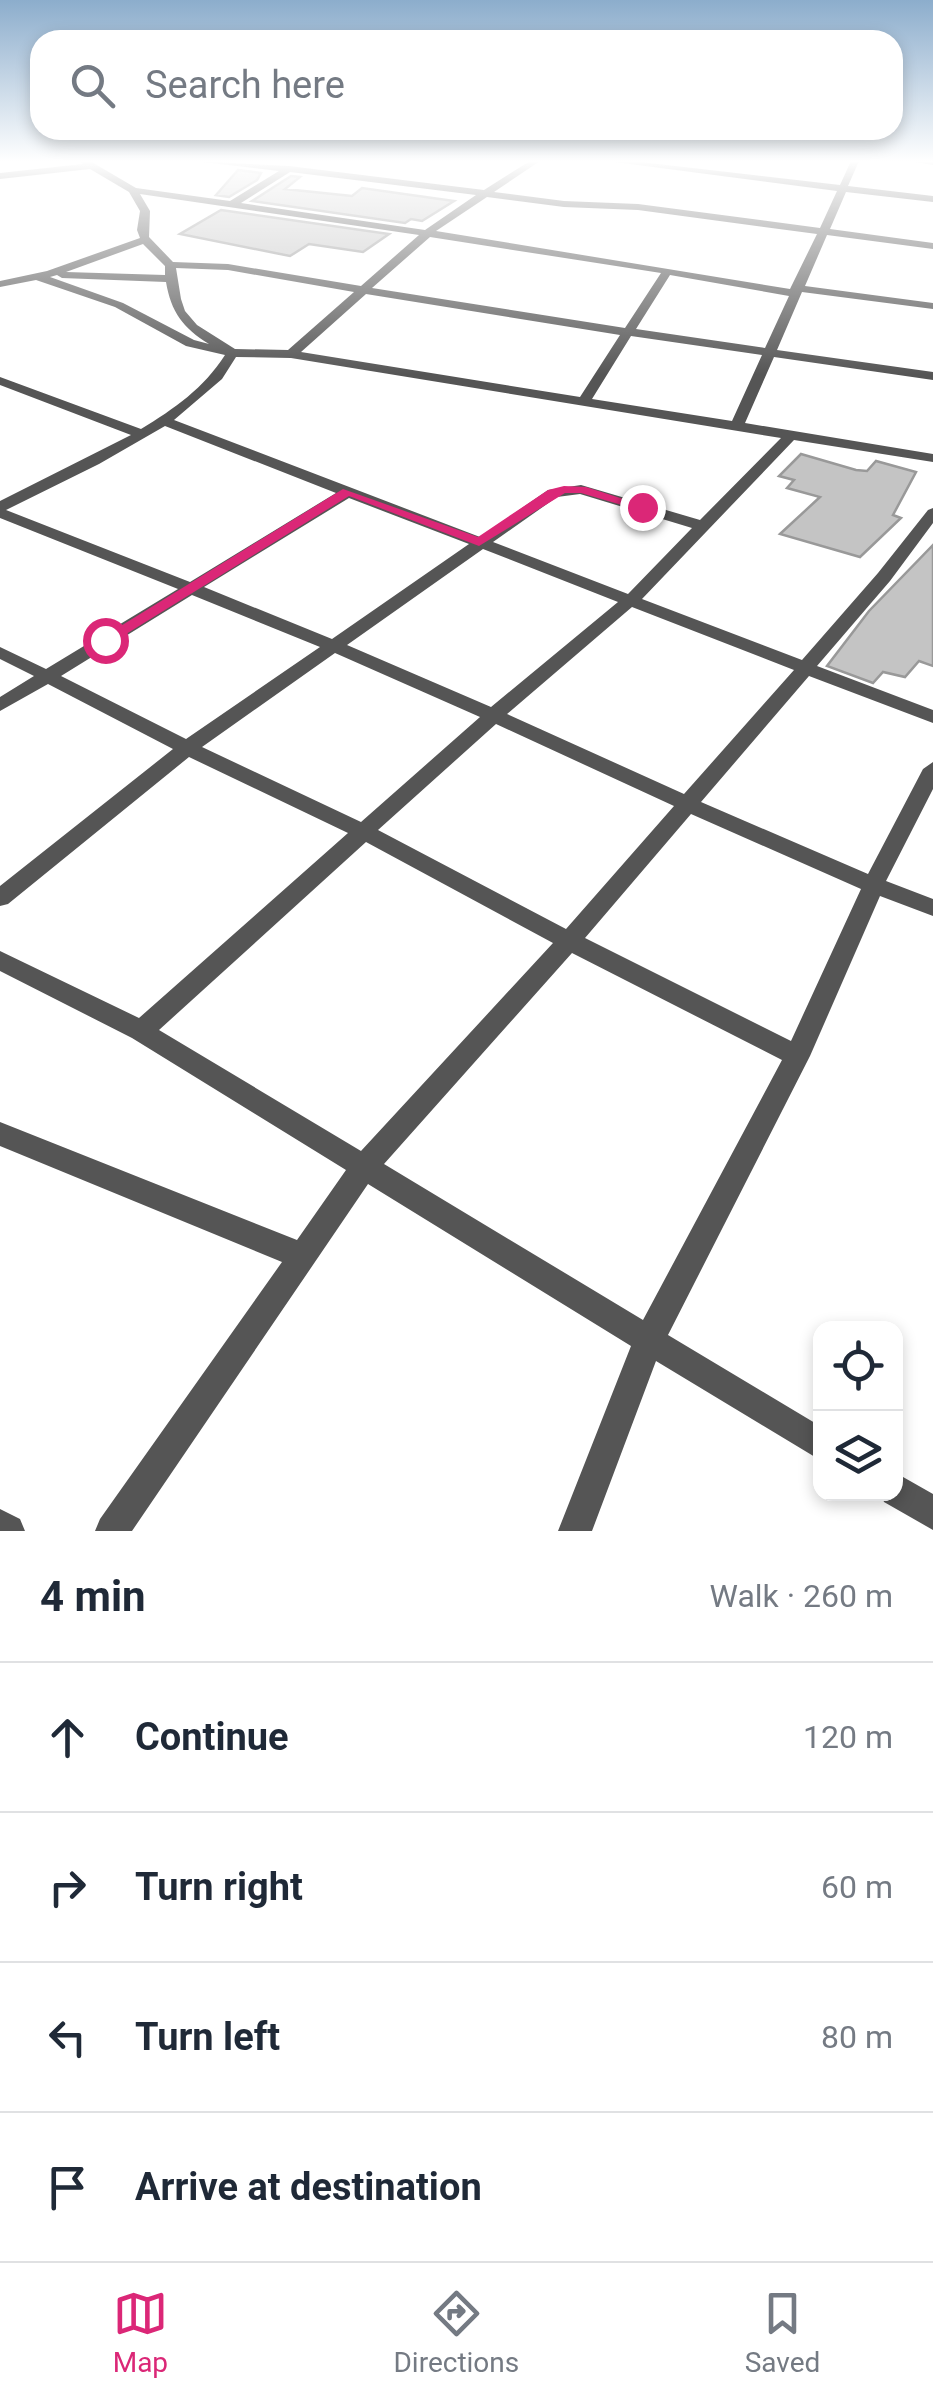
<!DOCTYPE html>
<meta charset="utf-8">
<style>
body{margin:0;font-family:Roboto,sans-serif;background:#f2f2f3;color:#1f2937}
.controls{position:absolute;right:30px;bottom:30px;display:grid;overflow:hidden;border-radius:20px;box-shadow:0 5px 15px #0003}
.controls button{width:90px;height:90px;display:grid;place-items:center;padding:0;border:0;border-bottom:2px solid #e0e1e3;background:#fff;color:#1f2937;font:50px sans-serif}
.stop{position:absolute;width:30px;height:30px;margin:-22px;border:8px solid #db2777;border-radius:50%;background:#fff}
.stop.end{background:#db2777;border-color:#fff;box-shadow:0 2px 10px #0008}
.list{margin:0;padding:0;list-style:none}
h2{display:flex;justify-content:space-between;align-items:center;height:130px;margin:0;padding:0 40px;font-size:42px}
h2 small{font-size:32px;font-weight:400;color:#747a83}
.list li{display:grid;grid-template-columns:65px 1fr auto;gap:30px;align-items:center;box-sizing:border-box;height:150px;padding:0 40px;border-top:2px solid #e0e1e3}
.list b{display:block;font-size:38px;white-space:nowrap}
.list em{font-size:32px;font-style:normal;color:#747a83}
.icon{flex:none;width:55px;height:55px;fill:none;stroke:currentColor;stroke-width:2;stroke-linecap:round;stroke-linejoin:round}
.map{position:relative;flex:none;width:933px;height:1531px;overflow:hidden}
.search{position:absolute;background:#fff;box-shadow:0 5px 15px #0003;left:30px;right:30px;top:30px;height:110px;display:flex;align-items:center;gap:25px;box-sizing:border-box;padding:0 35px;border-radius:30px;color:#747a83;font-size:38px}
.sheet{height:730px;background:#fff}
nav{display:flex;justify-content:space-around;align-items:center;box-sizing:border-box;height:140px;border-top:2px solid #e0e1e3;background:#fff;font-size:28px;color:#747a83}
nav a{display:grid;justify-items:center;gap:5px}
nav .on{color:#db2777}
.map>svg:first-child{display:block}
.building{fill:#c4c4c4;stroke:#999;stroke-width:2.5}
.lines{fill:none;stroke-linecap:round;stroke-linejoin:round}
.street{fill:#555;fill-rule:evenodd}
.route{fill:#db2777}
</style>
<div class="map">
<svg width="933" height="1531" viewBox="0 0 933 1531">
<rect width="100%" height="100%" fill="#fff"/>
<path class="building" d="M238,170L261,173L257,180L229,197L216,195Z
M291,176L300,177L285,189L352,196L362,188L454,201L422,221L411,219L405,223L252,201Z
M221,210L389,234L363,252L309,244L290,256L180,234Z
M801,454L856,470L867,471L876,461L916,472L893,515L901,518L860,557L780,534L820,497L787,488L794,480L779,476Z
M933,545V666L919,661L905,677L883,672L873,683L827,666L869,611Z"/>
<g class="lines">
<path class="street" d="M80,161H90L136,188L230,201L279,171L194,161L289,166L484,190L530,161H540L494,192L564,201L638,204L820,228L837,191L607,161H632L840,185L851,161H859L848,186L933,196V202L846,192L830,229L933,243V249L827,235L805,286L933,303V309L802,292L777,350L933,372V380L774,357L745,423L933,454V462L794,440L642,599L802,660L878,573L928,510L933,508V523L890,581L817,666L933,710V723L809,676L701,802L868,874L923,769L933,762V789L886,881L933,899V916L880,896L810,1056L668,1335L820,1426V1460L656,1361L592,1531H558L631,1346L368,1184L132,1531H95L100,1519L282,1262L0,1146V1122L297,1240L346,1170L132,1038L0,971V951L139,1018L348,833L189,757L8,904L0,906V886L173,749L48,684L0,711V697L34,676L0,659V647L46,669L178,589L0,518V501L131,435L0,385V377L141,429C174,409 204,388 225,355L186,346L115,307L36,280L0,287V281L47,271L140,238L137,230L140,211L129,192L90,169L0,179V173L83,164ZM290,172L476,195L425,230L241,203ZM140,194L419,235L361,286L228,264L173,262L149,237L150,211ZM487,197L564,207L638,210L817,234L790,289L436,231ZM430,237L661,273L625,328L372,288ZM143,244L165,266V275L66,272ZM176,268L228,270L354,292L288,350L235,349L197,325L185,311L181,299ZM57,275L62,278L166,282C171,312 183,328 209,344L194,340L123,303L50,277ZM670,275L789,296L765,348L636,329ZM366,294L620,335L580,397L301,352ZM631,336L762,355L732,421L592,399ZM236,357L291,358L781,438L700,520L581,485L548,490L480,537L174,420L222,379ZM165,426L336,493L190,582L6,510L99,464ZM580,494L692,528L628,594L493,542L557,497ZM349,498L469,544L332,639L204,587ZM483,549L618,602L491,707L347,645ZM192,595L320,647L186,739L61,676ZM632,607L794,670L684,794L507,714ZM335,653L480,717L361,822L202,747ZM496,724L674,806L566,929L378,830ZM691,814L861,889L791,1041L585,938ZM366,842L553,943L361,1151L159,1030ZM572,953L782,1060L643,1320L384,1164Z
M909,161H933V165Z
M896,1473L933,1494V1530L884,1502L881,1494H896Z
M0,1509L20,1519L25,1531H0Z"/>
</g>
<linearGradient id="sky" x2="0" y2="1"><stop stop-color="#8cadcc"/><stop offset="0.43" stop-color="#fff"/><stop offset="1" stop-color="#fff" stop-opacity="0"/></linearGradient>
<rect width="933" height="375" fill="url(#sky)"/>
<path class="route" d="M564,486L586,487L648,507L642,511L581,493H565L479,546L349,496L110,644L98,640L343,489L478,537L548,490Z"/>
</svg>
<div class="controls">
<button><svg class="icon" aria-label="locate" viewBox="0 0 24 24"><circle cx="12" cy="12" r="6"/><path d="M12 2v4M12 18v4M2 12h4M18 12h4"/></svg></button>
<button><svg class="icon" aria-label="layers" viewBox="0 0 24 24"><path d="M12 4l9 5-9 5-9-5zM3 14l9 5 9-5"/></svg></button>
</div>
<div class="stop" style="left:105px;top:640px"></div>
<div class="stop end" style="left:642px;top:507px"></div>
<div class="search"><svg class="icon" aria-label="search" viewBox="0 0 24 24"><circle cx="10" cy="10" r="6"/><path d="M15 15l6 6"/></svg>Search here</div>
</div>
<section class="sheet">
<h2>4 min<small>Walk · 260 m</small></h2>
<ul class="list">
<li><svg class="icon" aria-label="ahead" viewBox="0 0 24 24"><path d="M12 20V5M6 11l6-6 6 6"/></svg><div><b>Continue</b></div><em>120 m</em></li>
<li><svg class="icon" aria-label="right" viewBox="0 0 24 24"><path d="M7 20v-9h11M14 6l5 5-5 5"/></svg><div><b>Turn right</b></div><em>60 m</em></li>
<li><svg class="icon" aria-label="left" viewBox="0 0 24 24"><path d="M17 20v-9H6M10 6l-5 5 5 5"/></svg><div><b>Turn left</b></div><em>80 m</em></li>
<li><svg class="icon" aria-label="arrive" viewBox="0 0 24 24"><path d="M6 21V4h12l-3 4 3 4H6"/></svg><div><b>Arrive at destination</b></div></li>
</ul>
</section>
<nav>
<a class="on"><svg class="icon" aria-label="map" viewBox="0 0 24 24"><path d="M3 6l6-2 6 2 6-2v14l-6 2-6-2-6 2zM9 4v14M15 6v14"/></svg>Map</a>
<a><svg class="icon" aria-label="directions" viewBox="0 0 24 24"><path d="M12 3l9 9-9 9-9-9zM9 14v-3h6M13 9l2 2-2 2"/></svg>Directions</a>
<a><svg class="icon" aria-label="saved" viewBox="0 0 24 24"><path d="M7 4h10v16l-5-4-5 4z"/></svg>Saved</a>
</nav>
